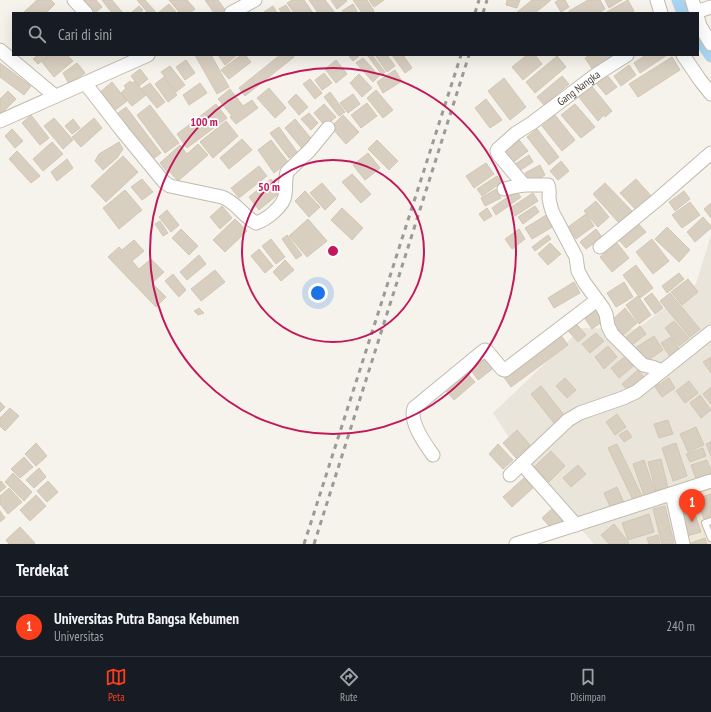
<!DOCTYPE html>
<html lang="id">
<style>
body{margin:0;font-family:"PT Sans Narrow",sans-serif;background:#242831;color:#f1f3f6}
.you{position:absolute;left:318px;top:293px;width:14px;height:14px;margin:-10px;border:3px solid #fff;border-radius:50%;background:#1a73e8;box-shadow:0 0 0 6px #1a73e833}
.badge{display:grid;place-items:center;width:26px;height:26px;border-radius:50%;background:#fc3f1d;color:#fff;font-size:13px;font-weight:700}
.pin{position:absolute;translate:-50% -33px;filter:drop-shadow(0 1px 2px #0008)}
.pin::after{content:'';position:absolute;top:21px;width:14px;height:12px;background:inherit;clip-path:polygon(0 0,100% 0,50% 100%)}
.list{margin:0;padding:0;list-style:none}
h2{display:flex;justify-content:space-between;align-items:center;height:52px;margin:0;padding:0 16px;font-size:17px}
h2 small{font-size:13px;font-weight:400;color:#9ea1a6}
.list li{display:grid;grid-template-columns:26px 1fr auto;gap:12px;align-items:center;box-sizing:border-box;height:60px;padding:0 16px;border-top:1px solid #363941}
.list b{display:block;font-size:15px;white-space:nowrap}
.list p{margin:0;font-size:13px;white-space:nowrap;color:#9ea1a6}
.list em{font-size:13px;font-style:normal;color:#9ea1a6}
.icon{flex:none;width:22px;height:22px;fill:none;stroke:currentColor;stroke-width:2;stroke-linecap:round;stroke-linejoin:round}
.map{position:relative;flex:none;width:711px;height:544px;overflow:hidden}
.search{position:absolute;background:#171b24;box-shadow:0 4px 16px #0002;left:12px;right:12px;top:12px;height:44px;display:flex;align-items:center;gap:10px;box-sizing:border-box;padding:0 14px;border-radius:0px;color:#9ea1a6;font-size:15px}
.sheet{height:112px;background:#171b24}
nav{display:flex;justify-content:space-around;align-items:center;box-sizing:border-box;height:56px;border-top:1px solid #363941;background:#171b24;font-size:11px;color:#9ea1a6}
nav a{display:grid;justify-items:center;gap:2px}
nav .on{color:#fc3f1d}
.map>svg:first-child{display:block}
.residential{fill:#eae5da}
.education{fill:#efe8d6}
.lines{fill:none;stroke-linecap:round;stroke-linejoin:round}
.canal{stroke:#a9d4f2;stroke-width:13}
.building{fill:#d8cfc1;stroke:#d3c7b4}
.service-casing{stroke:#c2bbae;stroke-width:8}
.minor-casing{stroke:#c2bbae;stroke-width:15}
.service{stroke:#fff;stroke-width:6}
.minor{stroke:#fff;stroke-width:13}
.rail{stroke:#9a9a9a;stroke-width:3;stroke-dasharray:5 5;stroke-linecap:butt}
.ring{fill:none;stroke:#c2185b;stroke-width:2}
.labels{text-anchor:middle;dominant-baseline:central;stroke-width:3.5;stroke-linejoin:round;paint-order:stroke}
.street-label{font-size:11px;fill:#4b4439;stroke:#fff}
.centre{fill:#c2185b;stroke:#fff;stroke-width:2}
.ring-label{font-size:12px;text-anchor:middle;font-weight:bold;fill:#c2185b;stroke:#fff;stroke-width:3.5;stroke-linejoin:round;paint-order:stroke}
</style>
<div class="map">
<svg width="711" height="544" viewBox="0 0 711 544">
<rect width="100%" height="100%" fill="#f6f3ec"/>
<path class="residential" d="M711,235V544H594L537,481L493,413L582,328L637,329L696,284Z"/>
<path class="education" d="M711,485V544H678L667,501Z"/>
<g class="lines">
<path class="canal" d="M678,0L683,13
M698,36L711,56"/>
</g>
<path class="building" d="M37,0H51L55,4L46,13H23Z
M84,0H96L102,7L95,13H89L81,2Z
M102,0H112L123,13H112Z
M137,0H145L155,11L153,13H148Z
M169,0H187L195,9L190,13H180Z
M205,0H218L225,10L221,13H214Z
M292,0H304L313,13H294L287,3Z
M309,0H325L335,13H318Z
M331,0H346L347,1L337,9Z
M353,0H367L374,11L372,13H362Z
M369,0H384L374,7Z
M507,0H520L517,8L506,5Z
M532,0H551L535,13H516Z
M559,0H565L569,7L561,12L555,2Z
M588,0H600L605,9L599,13H570L569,11Z
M605,0H622L609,8Z
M628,0L634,11L630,13H605Z
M169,4L176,12L174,13H158Z
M353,4L358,13H344L342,11Z
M286,5L291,13H282L279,9Z
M139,6L143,10L140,13H131Z
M273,6L277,13H264V12Z
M38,55H50L38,64L33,59Z
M51,55H67L73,61L54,77L42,62Z
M195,55H211L229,87L217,94Z
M218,55H237L225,65Z
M241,55H245L251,62L229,79L221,70Z
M280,55H293L294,57L245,96L239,88Z
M348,55H360L353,61Z
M369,55H372L385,72L382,75L368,56Z
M375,55H387L395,66L387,72Z
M392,55H403L412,68L405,73Z
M527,55H535L542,64L523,80L512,67Z
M590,55H611L613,57L593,70L585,58Z
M646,55H667L640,73L634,63Z
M557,56L566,67L535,93L526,82Z
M672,57L680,70L638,97L629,84Z
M363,58L379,76L373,82L356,63Z
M186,60L195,73L185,80L176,67Z
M336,60L347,74L336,83L325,69Z
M0,63L31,86L24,95L0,77Z
M77,63L85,73L69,84L63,73Z
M629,65L636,75L621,86L614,76Z
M170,66L185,85L176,92L161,72Z
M140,69L148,79L139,86L131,76Z
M395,70L402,81L383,93L377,82Z
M324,73L332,83L322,90L315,80Z
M359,74L372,88L362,97L350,83Z
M607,75L617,87L606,95L596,83Z
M562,76L569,84L544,105L537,97Z
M164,77L177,95L168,102L155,84Z
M504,78L526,107L510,120L488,91Z
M310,79L322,93L315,99L303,84Z
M130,81L132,83L135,81L146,95L132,106L121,93L126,88L124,86Z
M112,82L127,101L114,111L99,93Z
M150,83L165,102L157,108L141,89Z
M200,83L207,93L189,105L183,95Z
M589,83L612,111L605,117L582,89Z
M269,88L286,108L275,118L257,98Z
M230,89L243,106L252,100L258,108L236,124L230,117L232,116L218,99Z
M376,90L393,110L383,118L367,98Z
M8,91L16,99L0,115V99Z
M330,92L345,112L339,116L324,97Z
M583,92L603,116L598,121L578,96Z
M296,94L308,107L299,115L288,102Z
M353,94L360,104L348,113L340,103Z
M486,99L502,120L490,128L475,108Z
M367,103L377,116L361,128L351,115Z
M216,104L227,118L187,148L177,134Z
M324,104L336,117L325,126L314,113Z
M575,104L595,127L581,138L561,115Z
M150,105L179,143L165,153L137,115Z
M126,107L161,153L149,162L114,116Z
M309,113L318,123L311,130L301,119Z
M31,115L49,138L40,145L22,123Z
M343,115L359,132L346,144L331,127Z
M555,115L575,140L562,151L542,126Z
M54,118L73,140L63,149L44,126Z
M94,118L102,128L81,147L72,137Z
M73,119L80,128L72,134L65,126Z
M295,119L314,142L304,151L285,128Z
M226,121L238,136L213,158L200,142Z
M279,127L297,152L289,158L270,133Z
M12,129L23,141L15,148L5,136Z
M537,129L559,157L549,165L527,137Z
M516,136L528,151L511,164L499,149Z
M242,139L252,150L229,169L220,158Z
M271,140L288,162L274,173L258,150Z
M377,140L398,161L389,170L368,149Z
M52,142L63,154L43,171L33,159Z
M119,142L123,149L117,158L103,170L95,161L99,154Z
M198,144L208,155L178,181L169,171L168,173L160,163L180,145L187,154Z
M17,151L40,176L31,183L9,159Z
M368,153L380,168L365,180L353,165Z
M529,155L533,162L519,171L515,164Z
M123,156L138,172L106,202L91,186Z
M67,159L73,168L57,181L51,172Z
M561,161L569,171L558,180L550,171Z
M486,163L494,174L474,188L466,176Z
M540,165L545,175L531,184L525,173Z
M259,166L267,176L239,198L231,188Z
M352,174L371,194L361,203L342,182Z
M497,176L502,182L482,196L477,189Z
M142,179L153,192L142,200L131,187Z
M271,179L282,191L259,210L249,197Z
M636,179L653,198L638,212L620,193Z
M322,183L336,199L325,210L310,193Z
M605,183L632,211L619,223L593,194Z
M496,189L501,198L485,206L481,198Z
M125,190L142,210L119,229L103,208Z
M305,191L320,207L309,217L295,201Z
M516,191L521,197L496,215L492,208Z
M684,191L690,199L675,211L669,202Z
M533,193L538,201L515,216L510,208Z
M596,201L609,217L598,227L584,211Z
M690,202L700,215L682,228L672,215Z
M711,203V218L704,209Z
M222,206L232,218L220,229L210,217Z
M535,206L539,212L523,224L518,217Z
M342,208L363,228L352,240L331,220Z
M487,208L492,216L484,221L479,214Z
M167,210L179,225L171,232L159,217Z
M548,214L554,226L532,239L525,228Z
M586,214L594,226L576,239L568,227Z
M703,217L711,226V228L695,242L687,232Z
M235,219L247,231L225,252L213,240Z
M308,219L327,241L307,257L289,236Z
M160,221L168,233L163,236L155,224Z
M637,222L646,232L626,248L617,238Z
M667,227L690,250L679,262L655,239Z
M181,229L198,246L189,255L172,238Z
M519,229L525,239L512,249L505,239Z
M596,229L602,237L586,249L580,242Z
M287,235L302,255L296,259L282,239Z
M548,235L551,239L535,251L532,247Z
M271,239L285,257L276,264L262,246Z
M652,239L669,261L653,274L636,252Z
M134,240L144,251L132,261L139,269L151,259L164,272L152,283L166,297L156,307L108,257L119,247L122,250Z
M550,243L561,254L548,265L538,254Z
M617,243L629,258L612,272L600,257Z
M259,249L273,266L265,273L251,256Z
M199,255L206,264L187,280L180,272Z
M285,260L294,270L281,281L273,272Z
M636,265L653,288L640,298L623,275Z
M215,270L225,282L201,301L191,289Z
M679,273L684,279L667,293L662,286Z
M173,274L186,290L179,297L165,281Z
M688,279L698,292L682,305L671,292Z
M574,282L580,293L554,308L548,298Z
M624,282L633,297L616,307L607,293Z
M652,293L663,308L655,314L644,299Z
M670,293L700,329L690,337L660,301Z
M638,296L651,315L639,324L626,305Z
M593,307L603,321L592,329L582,314Z
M199,308L204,313L198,315L194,311Z
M625,308L637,323L623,335L611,321Z
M573,320L586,335L578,342L565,327Z
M674,321L689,338L679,346L665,328Z
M640,326L646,334L631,346L625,338Z
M596,333L604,341L590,353L582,344Z
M560,334L568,345L511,387L503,376Z
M654,336L663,350L644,363L635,348Z
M671,337L681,352L671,358L661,343Z
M608,346L617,357L604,369L595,357Z
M485,354L495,367L478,380L468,366Z
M628,354L636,364L619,378L611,368Z
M711,357V373L703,362Z
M464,370L475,382L454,400L443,387Z
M638,370L645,378L629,392L622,384Z
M565,378L576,390L567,398L556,386Z
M669,378L675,388L662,397L655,387Z
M689,381L698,393L685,403L676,391Z
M541,386L564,415L554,423L531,394Z
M711,387V404L703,394Z
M700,395L711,410L701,418L690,403Z
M0,402L5,407L0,412Z
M10,408L19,416L5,431L0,426V418Z
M617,414L626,427L615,435L606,422Z
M668,420L673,434L659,438L654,424Z
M696,427L704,445L688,452L680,434Z
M517,430L530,445L516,458L503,443Z
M627,430L632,437L624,442L619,435Z
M711,442V456L706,444Z
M36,443L47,456L36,466L25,454Z
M676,443L687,476L673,481L662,448Z
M498,444L513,460L503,469L489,454Z
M617,444L642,496L633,500L608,448Z
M703,448L706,456L690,462L686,454Z
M551,451L565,466L549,482L534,467Z
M24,457L33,467L20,478L11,469Z
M661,459L669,492L657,495L648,462Z
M644,460L657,497L646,501L633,464Z
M707,460L711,471V474L696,479L691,465Z
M578,465L586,474L571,487L563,478Z
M39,468L46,477L34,488L26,480Z
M13,473L32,492L24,501L5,482Z
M525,477L534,487L512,507L503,497Z
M1,481L6,487L0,492V482Z
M48,481L58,492L47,502L37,491Z
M617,487L624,503L611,509L604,493Z
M9,488L22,502L8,514L0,504V496Z
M711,494V516L704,519L696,499Z
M36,495L46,506L30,521L20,510Z
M555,506L567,520L554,531L542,518Z
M665,506L674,543L672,544H662L653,509Z
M0,511L5,518L0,522Z
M694,511L701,532L684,537L678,516Z
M649,514L654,532L628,540L622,523Z
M614,524L629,543L627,544H609L601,535Z
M20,527L35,543L34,544H9L6,540Z
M658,535L660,544H649L647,538Z
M705,538L707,544H688Z"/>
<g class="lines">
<g class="service-casing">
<path id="service" d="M711,521L705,523L711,538"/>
</g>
<g class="minor-casing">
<g id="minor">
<path d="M74,0L86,13"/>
<path d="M657,0L661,13"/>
<path d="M692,0L696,13"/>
<path d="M696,12L711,7"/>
<path d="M231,13L255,0"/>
<path d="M698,19L700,26L711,44"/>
<path d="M0,50L55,96"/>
<path d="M683,55L700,80L711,94"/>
<path d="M85,83L123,132L164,182L170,186L222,197C236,202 243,216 256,223C266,220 284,206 285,195C286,187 285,180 287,172L310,150L328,128"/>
<path d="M0,121L148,55"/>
<path id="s1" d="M524,185L498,154L497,151L498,149L516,133L532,123L597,74L627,55"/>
<path d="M504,189L524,185H548C550,189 549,193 549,198C550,204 551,210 554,215L576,257L578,271L584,282L603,308L606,314L608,326L612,334L643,365L652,367L662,371"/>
<path d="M600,247L657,200L711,153"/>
<path d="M433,455C425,444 409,422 414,408L482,352L485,350L487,351L502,369L504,370H505L597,300"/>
<path d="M522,464L576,525"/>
<path d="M510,475L568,420L580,413L623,398L636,392L711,332"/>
<path d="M672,494L683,544"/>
<path d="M516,544L711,481"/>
</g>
</g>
<use href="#service" class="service"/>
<use href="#minor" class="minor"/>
<path class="rail" d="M475,13L479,0
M483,13L487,0
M304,544L461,55
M314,544L469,55"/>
</g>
<g class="ring">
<circle cx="333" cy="251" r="91"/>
<circle cx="333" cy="251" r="183"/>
</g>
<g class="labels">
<g class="street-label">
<text stroke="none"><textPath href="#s1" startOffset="147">Gang Nangka</textPath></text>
</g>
</g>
<circle cx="333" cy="251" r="6" class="centre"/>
<g class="ring-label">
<text x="204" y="126">100 m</text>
<text x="269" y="191">50 m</text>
</g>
</svg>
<div class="you"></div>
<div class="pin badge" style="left:692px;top:522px">1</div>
<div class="search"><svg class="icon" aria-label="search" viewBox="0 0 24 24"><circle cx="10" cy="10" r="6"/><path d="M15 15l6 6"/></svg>Cari di sini</div>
</div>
<section class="sheet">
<h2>Terdekat<small></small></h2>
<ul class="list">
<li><span class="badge">1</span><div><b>Universitas Putra Bangsa Kebumen</b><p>Universitas</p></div><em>240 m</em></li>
</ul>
</section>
<nav>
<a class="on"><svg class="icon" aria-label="map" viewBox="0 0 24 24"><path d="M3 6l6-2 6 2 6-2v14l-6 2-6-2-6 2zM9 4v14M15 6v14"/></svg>Peta</a>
<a><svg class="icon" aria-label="directions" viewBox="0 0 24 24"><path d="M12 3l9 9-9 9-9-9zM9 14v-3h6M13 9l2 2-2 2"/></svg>Rute</a>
<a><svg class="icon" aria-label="saved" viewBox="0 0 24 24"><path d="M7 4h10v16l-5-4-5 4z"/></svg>Disimpan</a>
</nav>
